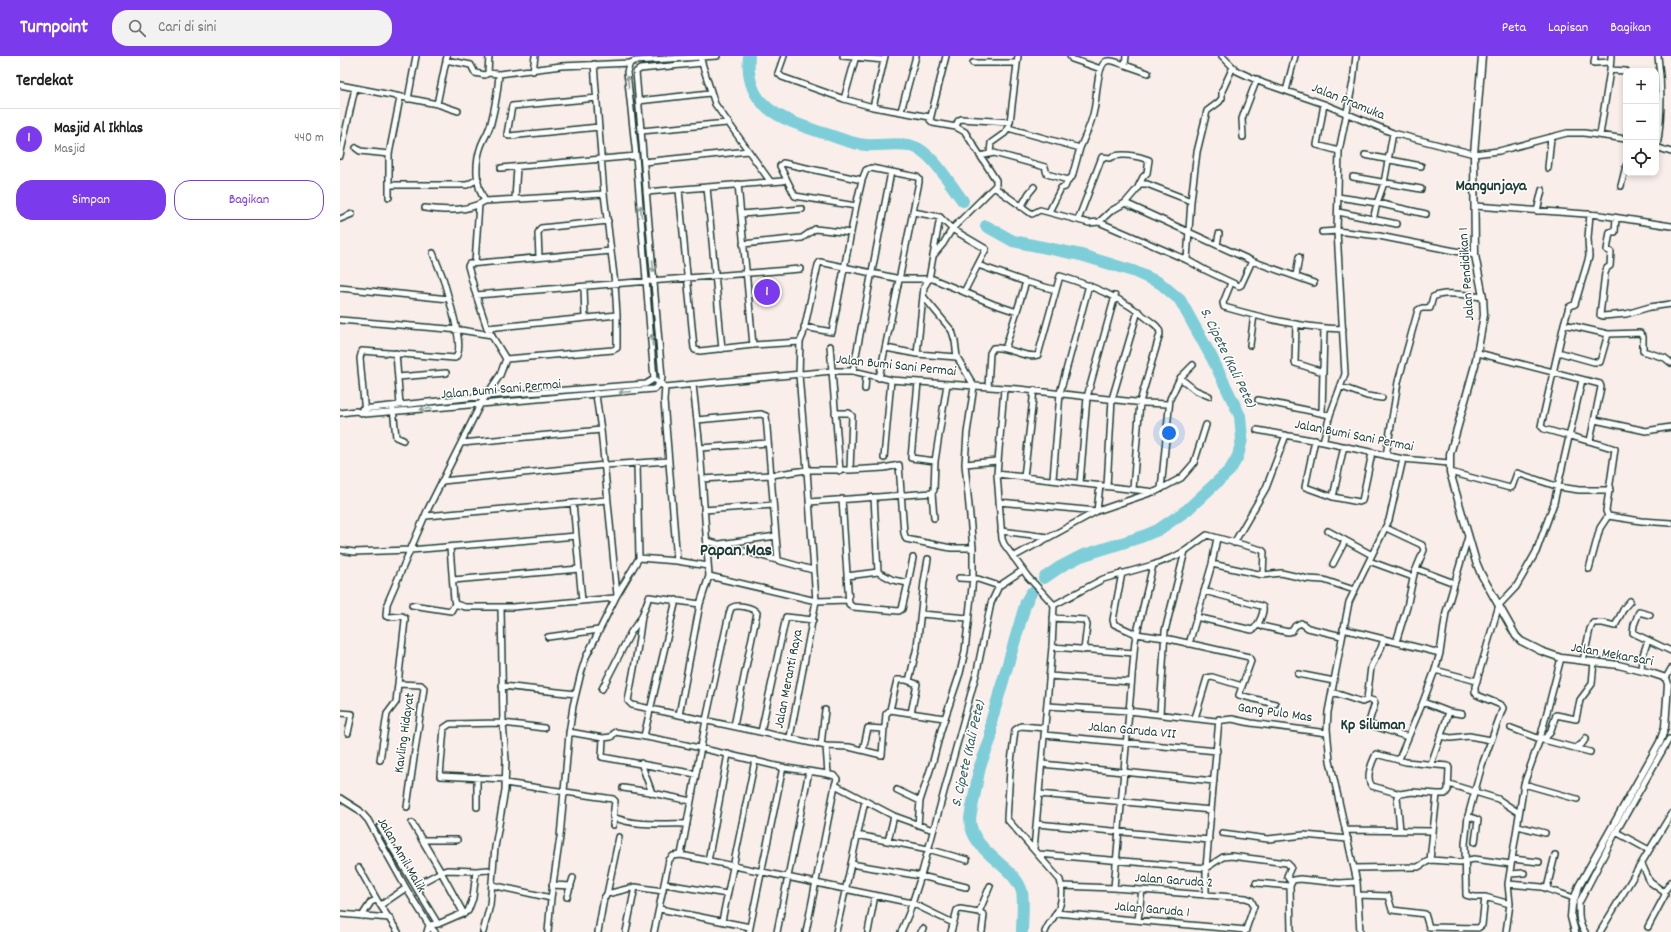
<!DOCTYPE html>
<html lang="id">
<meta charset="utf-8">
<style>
body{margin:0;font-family:Dekko,sans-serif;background:#f2f2f2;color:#222}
.controls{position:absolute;right:12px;top:12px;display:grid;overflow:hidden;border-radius:8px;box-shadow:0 2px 6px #0003}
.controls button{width:36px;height:36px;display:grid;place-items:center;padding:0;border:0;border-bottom:1px solid #e0e0e0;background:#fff;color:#222;font:20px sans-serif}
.you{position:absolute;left:829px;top:377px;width:14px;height:14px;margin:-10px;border:3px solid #fff;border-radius:50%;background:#1a73e8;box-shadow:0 0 0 6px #1a73e833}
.badge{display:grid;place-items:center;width:26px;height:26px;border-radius:50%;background:#7c3aed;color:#fff;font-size:13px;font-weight:700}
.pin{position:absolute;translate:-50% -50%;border:2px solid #fff;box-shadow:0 1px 4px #0006}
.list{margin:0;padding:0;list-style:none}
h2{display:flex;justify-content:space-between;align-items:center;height:52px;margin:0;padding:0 16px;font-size:17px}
h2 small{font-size:13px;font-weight:400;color:#767676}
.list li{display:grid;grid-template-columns:26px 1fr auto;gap:12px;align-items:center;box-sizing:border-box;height:60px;padding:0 16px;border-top:1px solid #e0e0e0}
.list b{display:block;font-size:15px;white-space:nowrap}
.list p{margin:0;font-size:13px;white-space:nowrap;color:#767676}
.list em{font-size:13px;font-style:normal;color:#767676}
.actions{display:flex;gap:8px;padding:12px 16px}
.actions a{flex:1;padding:9px 0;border:1px solid #7c3aed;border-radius:16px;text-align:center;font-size:14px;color:#7c3aed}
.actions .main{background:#7c3aed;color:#fff}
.icon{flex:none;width:22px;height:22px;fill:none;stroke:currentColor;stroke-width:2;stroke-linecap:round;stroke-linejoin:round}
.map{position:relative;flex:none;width:1331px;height:876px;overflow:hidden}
header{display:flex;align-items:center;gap:24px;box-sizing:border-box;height:56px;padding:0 20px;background:#7c3aed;color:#fff}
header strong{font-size:19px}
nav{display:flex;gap:22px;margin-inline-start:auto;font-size:14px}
.search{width:280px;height:36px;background:#f2f2f2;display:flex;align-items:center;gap:10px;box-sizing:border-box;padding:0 14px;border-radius:16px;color:#767676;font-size:15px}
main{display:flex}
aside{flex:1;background:#fff}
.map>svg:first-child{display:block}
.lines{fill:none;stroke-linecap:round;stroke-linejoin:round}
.river{stroke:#7eced9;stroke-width:12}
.minor-casing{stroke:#1f3d34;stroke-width:8}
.tertiary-casing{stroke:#1f3d34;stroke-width:9}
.minor{stroke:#fff;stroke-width:5}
.tertiary{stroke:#fff;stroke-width:6}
.oneway{stroke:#8f9e9a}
.labels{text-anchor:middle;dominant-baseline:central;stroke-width:3;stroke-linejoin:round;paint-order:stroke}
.street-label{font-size:14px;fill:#1f3d34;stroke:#fff}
.water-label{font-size:15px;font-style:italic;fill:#37615d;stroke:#fff}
.quarter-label{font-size:16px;font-weight:bold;fill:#1f3d34;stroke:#fff}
.district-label{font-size:18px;font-weight:bold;fill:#1f3d34;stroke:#fff}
</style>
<header>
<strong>Turnpoint</strong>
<div class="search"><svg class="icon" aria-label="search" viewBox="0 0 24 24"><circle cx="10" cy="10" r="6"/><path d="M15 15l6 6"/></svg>Cari di sini</div>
<nav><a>Peta</a><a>Lapisan</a><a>Bagikan</a></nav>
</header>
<main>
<aside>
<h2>Terdekat<small></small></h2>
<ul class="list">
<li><span class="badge">1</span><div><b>Masjid Al Ikhlas</b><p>Masjid</p></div><em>440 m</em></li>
</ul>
<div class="actions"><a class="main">Simpan</a><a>Bagikan</a></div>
</aside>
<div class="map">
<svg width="1331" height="876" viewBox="0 0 1331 876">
<rect width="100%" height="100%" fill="#f9eeea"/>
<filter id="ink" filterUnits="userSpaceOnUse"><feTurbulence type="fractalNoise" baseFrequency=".025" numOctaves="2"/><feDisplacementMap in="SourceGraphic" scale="8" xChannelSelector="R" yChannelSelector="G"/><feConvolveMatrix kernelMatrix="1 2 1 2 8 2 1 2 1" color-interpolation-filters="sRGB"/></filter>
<g filter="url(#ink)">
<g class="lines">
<path class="river" d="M409,0C404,52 442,63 483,77C497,81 511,88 526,89C540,90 559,86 572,90C593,96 610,129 623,145
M646,170L673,185L741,199L793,215L820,227L840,244L872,302L900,360L902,383L898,400L890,414L847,454L818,474L801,481L741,500L720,511L704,522
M682,876C682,866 684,845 682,836C675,809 630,797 630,762L640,710L651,682V666L686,546L691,537"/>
<g class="minor-casing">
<path id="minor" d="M149,0L148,17L159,18
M444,0L438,17L442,21L504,43L533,51L590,61
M503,0L544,4
M730,0L732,3L761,13
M882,0L897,15L923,27L984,48L1053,77L1134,98L1159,95L1227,77H1244L1286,83
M1255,0L1254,7L1270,6
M106,4L131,9L135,17L145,19L148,17
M361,4L375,48L430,125
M633,7H677
M785,9L808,17
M1270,14L1271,0
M193,15L195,0
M0,29L97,48L118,55
M946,35L955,0
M257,42L172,50L167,78L169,80L259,71
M68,43L76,0
M504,43L516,0
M298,45L370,37
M97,48L107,0
M984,48L977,89L999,95
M533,51L545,0
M561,55L576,0
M616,71L618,65L621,63L670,66L678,0
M668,72L740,92L732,121L728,124L725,131L721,132L709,156
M301,75L387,67
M1260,79L1270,14L1286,15
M903,81L902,63L904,57L917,23
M1316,91L1331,96
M1317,91C1322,61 1322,30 1318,0
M16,92L20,95L49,98
M740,92C745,80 752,67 754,54C757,45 756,8 767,5C772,3 780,8 785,9L786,0
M650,97L651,87L665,77L669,69
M1025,99L1081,110
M0,100L15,32
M640,100L654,97L705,111L707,118L728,124
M304,106L408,95
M161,112L296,100
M1208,112L1211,81
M1013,121L1081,133
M398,128L413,289
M801,128H807L851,145
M49,129H127L138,123
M1281,130L1286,110
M367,131L382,293
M654,131L692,158L700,154L749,167L759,166L771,155L785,147L797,133L803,121L807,117L809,104C799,100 779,96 770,102L762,101L738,164
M339,134L354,292L355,294L360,295L413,289L460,286L459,319L467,414L476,545L450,681
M306,136L443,125
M49,141V98L60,42
M998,141L1037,147L1044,127L1053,77
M175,143L177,111
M145,145C135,129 135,107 141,90C144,82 149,75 151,67C155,51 158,35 159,18L221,10L290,7
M785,147L912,205L974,227
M516,150L455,140L440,110L443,107L522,124
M1135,150L1260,159L1331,170
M681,151L689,137L694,131
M85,152C105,155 127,156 145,145L264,138
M1197,155L1202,134
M573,156L600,161L612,173L646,193L624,236
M998,156L1057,168
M401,158L462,153
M1250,158L1248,182L1249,201L1235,248L1229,251L1224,268L1201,370L1204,373C1228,380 1252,385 1275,393L1266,455L1268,460L1301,465L1331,467
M1276,162L1275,176H1270L1267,194L1271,196L1270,210L1267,212L1265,217L1260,259L1263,260L1286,258L1310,251L1331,248
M0,163L12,158
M1033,164L1037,147L1086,158
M759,166L847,204L865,214L899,230L901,229L912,205
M982,176L997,175L1039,180L1135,199
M403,188L462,182L475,173L511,177
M877,189L879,178
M93,197L103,222L109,243
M593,200L603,188L612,173L656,129V124L625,76L616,71L593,67L590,64L606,0
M199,201L198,177L201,172L268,165
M847,204L851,145L857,96L867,55L879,46L882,42V35L893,11
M135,207L139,148
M638,209L686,226L716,234
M956,220L959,201
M891,227L883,247L884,251C923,262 962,272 1003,273
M244,231L245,262
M0,232L109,243C112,255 125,294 115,302L22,295L20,302L25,358
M136,239L460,213
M0,264L120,274L152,279
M956,268L955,307L983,316
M1224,268L1268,278L1300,277L1303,281V295L1325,302L1331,307
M464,271L492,276L516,150L522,124L526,114L531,112L577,121L579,123V126L539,322
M147,272L277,259
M460,286L463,279L478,209L480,206L560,223H593L653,248L677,256
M910,289L914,259
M490,290L500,415
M546,292L577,298L617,301
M665,293L686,226
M1218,296L1254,306H1260L1268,278
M56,297L60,349
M1138,297L1260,328L1261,331L1250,385
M577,298L584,231L589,223L600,161
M166,303L273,294L277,292V259L275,228L264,138L254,8
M513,315L551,116
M58,321L106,317
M840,322L855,334L869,340
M314,323L296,100L287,16L290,7L295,5L377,0
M314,323L325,331L324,345L337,505
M578,326L571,402L595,405
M321,327L322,321L296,16L300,13L362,7
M353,329L360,392L369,520L476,545L508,544
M325,331L492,315H513L551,324L678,333L804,347L828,348
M648,331L650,297L653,292C667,290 686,303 698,299L720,220C753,230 782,242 809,264C814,268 820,271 820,278L800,346L793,433
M1002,331L1027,340L1042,342
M525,333L526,319
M664,333L657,418L662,483L664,488L688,521L714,549L712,591L694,793
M918,344L990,359
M53,352L56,381L63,384
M22,353L146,340L306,328L314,323
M0,357L16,355L25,358L314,333L321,327
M495,357H509L512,360L510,414
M982,357L984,273
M357,364L421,358L426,360L438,504
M1255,364L1306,375L1331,371
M917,374L983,386L1063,403L1109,407
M975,384L965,431L993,441L1019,446L1022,445L1032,397
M983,386L990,359L1005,318L997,175L999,95L1013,26L1016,0
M122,387L261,374
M360,392L428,387
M1046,400L1058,326L1078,254L1082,252H1090L1093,241C1106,234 1128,240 1143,241
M544,402L551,324
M297,407L299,502
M625,408L657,405
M1110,416L1170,432L1172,431L1177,417L1219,431L1239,434H1270
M657,418L815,436L841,422L848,414L854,407L866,369
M684,421L694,334
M362,423L431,419L467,414H510L544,412L559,409L564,477L566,483L611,492H633
M713,423L720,337L749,229
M102,425L265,409L329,405
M740,427L747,341L775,240
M767,430L772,343L798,255
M821,433L830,343L840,322L853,309
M592,437L594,462
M993,441L1004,390
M502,443L509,548L513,551L559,555L562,553L568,527L553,524L538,516L534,441
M469,446L592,437L594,434L595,405L607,328
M659,446L757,455L760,429
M233,447L242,545
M364,454L433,449
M86,460L267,444
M1046,472L1082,489L1084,494L1074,518L1067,551L1056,586
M661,475L708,481
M988,475L1032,499
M367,485L473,514
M894,487L926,432L946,379
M380,488L436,480
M110,491L114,544L115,548L125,551H173L275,542
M0,494L14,496L70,494L236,480
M673,501L757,455L813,436
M1029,505L1073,521
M993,508L1005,485
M1077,513L1114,527
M1249,513L1260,472L1268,460
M782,517L773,564L774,568L796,578L825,582L909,601L911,605L899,639L935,648
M923,519L941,517L968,523L984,524L1014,534
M507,520L538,516
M619,522L638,523L659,530
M113,524L239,513
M568,527L573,502
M277,539L299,502L337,505L368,510
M360,548L309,541L302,560L297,596L288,645L292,649L486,690L488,718
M72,549L111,555L115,548
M714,549L763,523L813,509L836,500L845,495L867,479L922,494L924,496L923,519L872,508
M581,558L628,562
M1310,559L1299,556L1294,569L1293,577L1331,595
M856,561L912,574C918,571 924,557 923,551L921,550L864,535
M713,562L745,564L747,569L744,594
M917,569L948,576L952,575L955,570L961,567L968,572L1002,580
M1003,573L1100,597
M208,581L259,574
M1044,583L1041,592L1031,611L1027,643L1034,645L1035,647L1029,666L1031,669L1068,681
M849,588L872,508L877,482
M712,591L794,597
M1243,605L1250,573L1253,567H1263L1275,570L1284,552L1290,545
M1095,614L1137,625
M1301,614L1302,602L1308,584
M958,618L994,625
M709,620L791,626
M1326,622L1331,613
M569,625L577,591L584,526L588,503
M58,628L81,629L84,632L67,751
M162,630L236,638
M262,633L291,576L301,562
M992,636L1022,646L1027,644
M1083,646L1109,656L1122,658
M707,650L789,655L876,665L892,663L911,667L987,677
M550,654L604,662
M0,657L12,658L8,677
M820,658L825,575L845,495
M339,659L360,548L369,520
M855,662L867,622L872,621L902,630
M705,672L681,670L675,674L670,714L667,763L720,824C723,833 722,848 717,856C713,863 708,868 705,876
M1171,672L1200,683L1250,696
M229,676L263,682L262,701L356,718
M421,676L446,561L473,564
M704,679L877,695
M304,680L336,544
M1101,680L1111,682L1129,680L1151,684
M263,682L271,681L275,676C331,684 386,698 441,711C459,715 478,715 495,720L497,723L495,729L466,876
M1203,684L1210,677L1216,659L1236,663L1240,644L1252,628L1254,606
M481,689L485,654
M486,690L509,691L542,699L544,672
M1235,692L1242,688L1246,682
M523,694L528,672L543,673L545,671L546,658L550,654L557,624H566L577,628L571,657
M1059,703L1083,646L1095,614L1100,597L1106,556L1128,481
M40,704L47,658L56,646L65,564V562L62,560L49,561L46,560L47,548L87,455L140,349L160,319L166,303L147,272L136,239L128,210L129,208L271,195
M301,707L312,737L351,745
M702,708L874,725
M1091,708L1109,656
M165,723L100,720L104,672L110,668L163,667L204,672
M165,727L273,743L275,745L273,761C297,771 322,767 347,768
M1109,728L1158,743L1179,757
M1184,728L1237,743
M495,729L554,760L593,774
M283,732L310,736
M557,734L580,745
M699,738L871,754
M0,742L19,754L28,764L66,832L89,869L95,876
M137,751V721
M1128,760L1138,764L1135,786
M72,767L101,816L107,814L136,815
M697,768L869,784
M273,769L274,761
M578,769L580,745L593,705L601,674L620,617L625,595L633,522V492L625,408L627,377L634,330L617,301L615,285L612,275L583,240
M1178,770L1205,777
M40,771L75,830
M1005,774L1092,775
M1060,774L1057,741L1060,738L1072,736L1097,738
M1276,776L1309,794
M882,777L928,783L964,779L1008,783
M517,779L588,793L627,804
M82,784H117
M548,785L554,760
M698,798L866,812L883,801L891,800L947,807L951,811L947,820L951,826
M341,799L366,664L389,558L391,552C397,548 413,551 417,557L394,670
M1172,803L1199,806
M1090,804L1120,806L1134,803L1171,808
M368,805L388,698
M511,808L581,820L626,831
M1302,808L1310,826L1324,836L1325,839L1308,871
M19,812L37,844
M1014,812L1078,811L1090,804L1097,738H1105L1108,734L1109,712L1108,710L1066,706L1036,698C1032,706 1025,722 1032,730L1060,738
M1170,818L1184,817
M916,827L950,830
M325,828L387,838
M1168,828L1202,831L1234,842
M152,829L211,842L220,781L229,678L233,650L241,617L246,601L277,539L261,374L255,332
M212,829L231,830
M722,830L774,832L906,842L911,844L914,850L905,876
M774,832L795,585L813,509
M1207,832L1215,799
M1324,836L1331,826
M267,838L279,781
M866,839V812L879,663
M1018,839L1048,840L1052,854L1085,858L1089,871L1138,872L1142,869L1145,841
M227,841L233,822
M1170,848L1145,841H1134L1126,839L1125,788L1128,760L1142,709L1163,652L1161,649L1137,639L1135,636V631L1159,549L1176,531L1183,519L1196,496L1214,447L1242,324
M41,849L66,832
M320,853L410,871
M639,856L650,830
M716,857L906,874
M0,858L50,862
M22,860L31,846L37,844L58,876
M798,864L802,834
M382,865L415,704
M98,868L75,830L101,816L124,858
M87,876L89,869L98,868L128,855L133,842L136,815L148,814
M143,876L150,849L155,791L165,734L166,704L163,667L161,552
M208,876L211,842
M258,876L264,842L267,838L295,831
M286,876L295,831L323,835
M314,876L329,804L333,800L341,799L572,847L613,867
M409,876L443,711
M437,876L469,715
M496,876L525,745
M528,876L535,839
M561,876L569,857L581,820L637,615L651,547L659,530L683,514
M581,876L583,873
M611,876L617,854L620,853L639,856L644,859L642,876
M951,876L950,830L953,824L960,823L999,827L1017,826
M1020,876L1017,826L990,705L987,673L988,656L1009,546L1049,464L1063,403
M1166,876L1170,848L1168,828L1184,728L1200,683L1221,602
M1245,876C1238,868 1239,858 1239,847L1276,776L1329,683H1331
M1260,876L1331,758"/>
</g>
<g class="tertiary-casing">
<path id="tertiary" d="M1142,0L1134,98L1135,199L1143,241L1144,259L1135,309L1110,398V416L1136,506L1141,518L1176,580L1181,585L1201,595L1221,602L1278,609L1311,617L1326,622L1328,628L1325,671L1320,686L1239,830L1232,849L1231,861L1235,876"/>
</g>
<use href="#minor" class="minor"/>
<use href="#tertiary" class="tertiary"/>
</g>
<defs><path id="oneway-shaft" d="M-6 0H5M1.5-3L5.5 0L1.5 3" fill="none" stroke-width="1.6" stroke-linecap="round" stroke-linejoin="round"/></defs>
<g class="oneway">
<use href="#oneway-shaft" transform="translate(288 26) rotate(-96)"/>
<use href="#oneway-shaft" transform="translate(301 155) rotate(-95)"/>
<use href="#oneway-shaft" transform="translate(313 210) rotate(85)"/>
<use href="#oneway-shaft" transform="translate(312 284) rotate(-95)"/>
<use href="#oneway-shaft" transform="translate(285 336) rotate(175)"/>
<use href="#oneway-shaft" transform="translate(86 353) rotate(175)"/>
</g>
</g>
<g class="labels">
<g class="street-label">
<text transform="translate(1008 46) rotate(22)">Jalan Pramuka</text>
<text transform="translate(1127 218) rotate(-94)">Jalan Pendidikan 1</text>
<text transform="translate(556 310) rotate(6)">Jalan Bumi Sani Permai</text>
<text transform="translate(161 334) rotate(-5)">Jalan Bumi Sani Permai</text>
<text transform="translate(1014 380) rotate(11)">Jalan Bumi Sani Permai</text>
<text transform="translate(1272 599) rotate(10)">Jalan Mekarsari</text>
<text transform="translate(449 623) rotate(-79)">Jalan Meranti Raya</text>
<text transform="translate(935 657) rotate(8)">Gang Pulo Mas</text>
<text transform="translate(792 675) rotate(5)">Jalan Garuda VII</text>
<text transform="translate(65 677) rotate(-82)">Kavling Hidayat</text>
<text transform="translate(61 799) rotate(60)">Jalan Amil Malik</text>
<text transform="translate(834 825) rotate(4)">Jalan Garuda 2</text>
<text transform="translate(812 854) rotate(5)">Jalan Garuda 1</text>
</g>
<g class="water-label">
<text transform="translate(887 302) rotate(64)">S. Cipete (Kali Pete)</text>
<text transform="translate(629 698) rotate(-77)">S. Cipete (Kali Pete)</text>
</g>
<g class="quarter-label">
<text x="1151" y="130">Mangunjaya</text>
<text x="1033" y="669">Kp Siluman</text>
</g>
<g class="district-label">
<text x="396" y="495">Papan Mas</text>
</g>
</g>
</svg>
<div class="controls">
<button>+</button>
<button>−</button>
<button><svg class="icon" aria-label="locate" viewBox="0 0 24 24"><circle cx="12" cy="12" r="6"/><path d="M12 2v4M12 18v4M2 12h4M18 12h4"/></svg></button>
</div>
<div class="you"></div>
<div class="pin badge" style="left:427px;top:236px">1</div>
</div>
</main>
